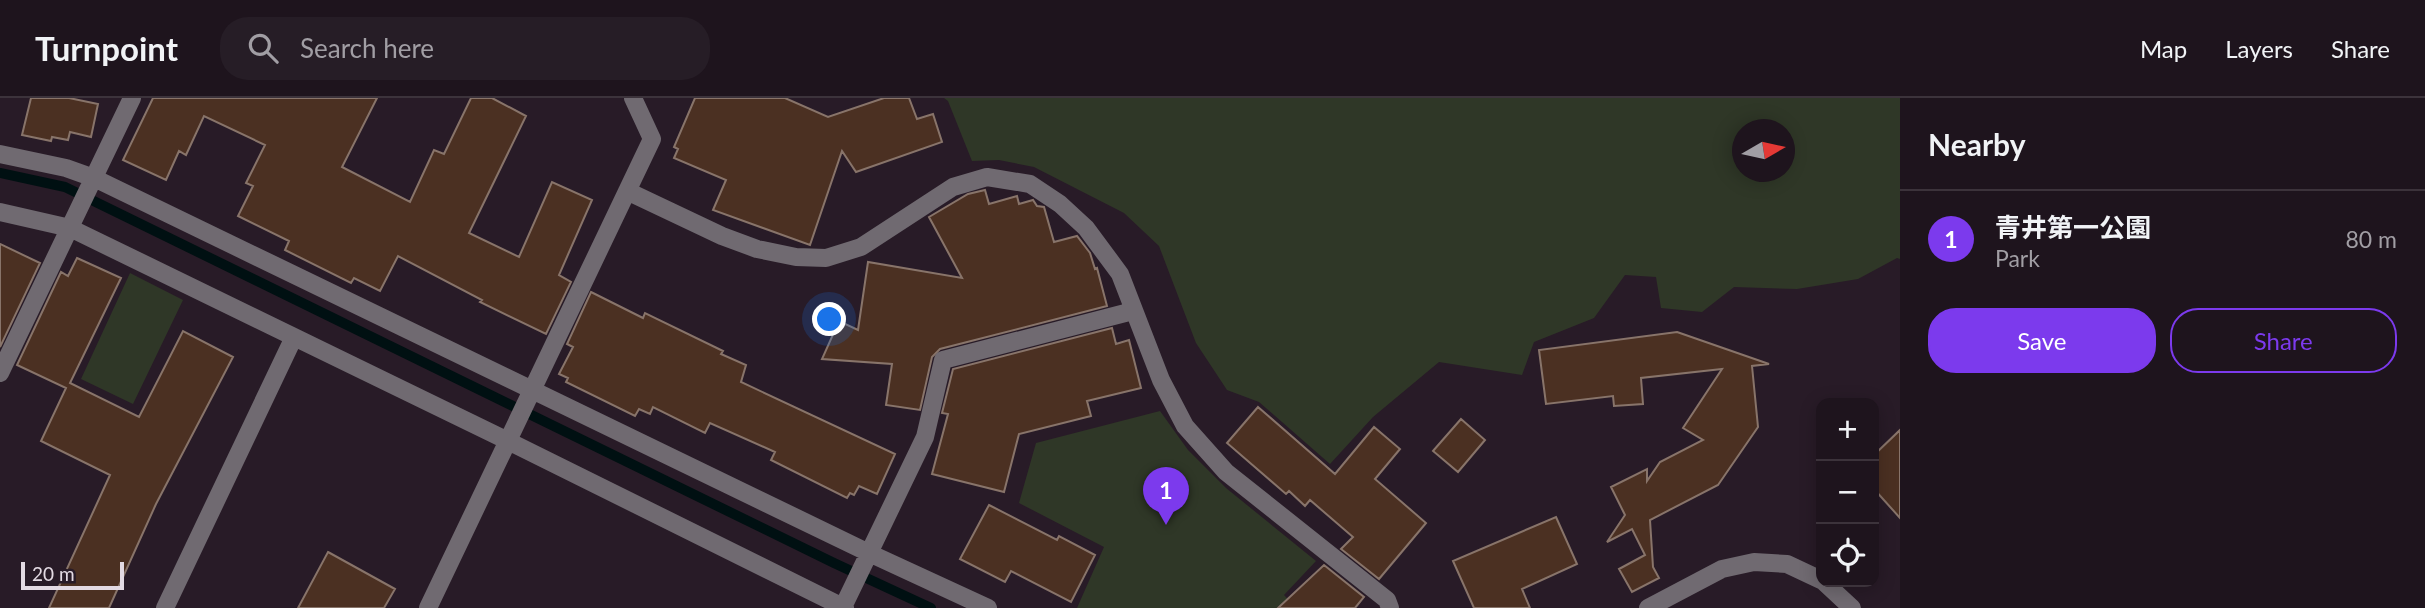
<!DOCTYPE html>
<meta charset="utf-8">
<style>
body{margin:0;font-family:Lato,"Noto Sans JP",sans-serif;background:#261d26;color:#f1f3f6}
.controls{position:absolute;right:21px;bottom:21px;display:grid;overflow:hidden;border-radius:14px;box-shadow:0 4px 18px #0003}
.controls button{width:63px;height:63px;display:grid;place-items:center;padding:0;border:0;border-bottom:2px solid #3c333b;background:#1e141d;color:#f1f3f6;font:35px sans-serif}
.compass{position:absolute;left:1732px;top:21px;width:63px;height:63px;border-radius:50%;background:#1e141d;box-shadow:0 4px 18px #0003;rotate:81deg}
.scale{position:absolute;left:21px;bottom:18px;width:103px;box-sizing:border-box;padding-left:7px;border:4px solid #e3dae3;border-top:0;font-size:19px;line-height:24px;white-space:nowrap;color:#e3dae3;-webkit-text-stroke:5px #281b27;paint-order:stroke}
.you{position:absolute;left:830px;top:222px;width:24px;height:24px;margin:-18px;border:5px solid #fff;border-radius:50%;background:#1a73e8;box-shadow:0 0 0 10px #1a73e833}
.badge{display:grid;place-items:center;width:46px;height:46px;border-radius:50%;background:#7c3aed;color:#fff;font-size:23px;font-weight:700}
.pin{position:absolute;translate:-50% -58px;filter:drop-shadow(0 2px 4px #0008)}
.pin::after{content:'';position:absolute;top:37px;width:24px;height:21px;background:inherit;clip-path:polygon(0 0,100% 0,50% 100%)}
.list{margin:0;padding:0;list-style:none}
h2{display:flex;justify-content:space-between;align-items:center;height:91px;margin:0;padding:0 28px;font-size:30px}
h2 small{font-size:23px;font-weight:400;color:#a19ea4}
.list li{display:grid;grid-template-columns:46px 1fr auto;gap:21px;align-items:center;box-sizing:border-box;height:98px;padding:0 28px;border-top:2px solid #3c333b}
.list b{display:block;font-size:26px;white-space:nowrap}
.list p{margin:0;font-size:23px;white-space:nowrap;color:#a19ea4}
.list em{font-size:23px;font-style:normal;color:#a19ea4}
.actions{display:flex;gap:14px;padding:21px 28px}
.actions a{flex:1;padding:16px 0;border:2px solid #7c3aed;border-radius:28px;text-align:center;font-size:24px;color:#7c3aed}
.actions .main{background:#7c3aed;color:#fff}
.icon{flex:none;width:38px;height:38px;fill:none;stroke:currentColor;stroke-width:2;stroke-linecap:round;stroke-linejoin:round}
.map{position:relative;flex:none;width:1900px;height:510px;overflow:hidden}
header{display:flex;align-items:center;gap:42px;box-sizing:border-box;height:98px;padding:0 35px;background:#1e141d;border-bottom:2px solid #3c333b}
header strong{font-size:33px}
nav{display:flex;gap:38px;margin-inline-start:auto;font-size:24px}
.search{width:490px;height:63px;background:#261d26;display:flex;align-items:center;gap:18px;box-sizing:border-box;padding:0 24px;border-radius:28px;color:#a19ea4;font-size:26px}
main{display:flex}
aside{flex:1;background:#1e141d}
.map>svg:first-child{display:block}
.green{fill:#2f3727;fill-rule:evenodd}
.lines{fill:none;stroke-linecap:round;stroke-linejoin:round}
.stream{stroke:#001012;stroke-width:10}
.building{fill:#4b3022;stroke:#88746a;stroke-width:2}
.minor{stroke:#706a71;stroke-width:18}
</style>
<header>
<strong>Turnpoint</strong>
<div class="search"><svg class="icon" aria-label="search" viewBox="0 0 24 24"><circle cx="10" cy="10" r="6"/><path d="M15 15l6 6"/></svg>Search here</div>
<nav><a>Map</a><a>Layers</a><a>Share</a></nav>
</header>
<main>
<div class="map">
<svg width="1900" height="510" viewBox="0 0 1900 510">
<rect width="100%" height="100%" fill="#281b27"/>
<path class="green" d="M944,0H1900V161L1897,160L1858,181L1797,191L1734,189L1702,214L1661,210L1656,179L1625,177L1594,220L1534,244L1522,277L1439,264L1373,319L1330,366L1259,304L1227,292L1196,245L1159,148L1124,115L1034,69L999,62L972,63L948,3ZM1742,32H1784V74H1742Z
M130,175L183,202L133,306L81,281Z
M1160,313L1188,352L1226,390L1316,463L1284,497L1296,510H1077L1104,449L1019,405L1036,345Z"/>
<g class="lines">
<path class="stream" d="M0,75L65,89L834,465L931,510"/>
</g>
<path class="building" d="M31,0H69L98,6L91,39L70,34L68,42L52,39L51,43L22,37Z
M153,0H377L342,69L410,104L434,52L444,56L471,0H492L526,18L469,135L519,159L552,84L592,102L559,177L571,184L546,236L480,204L482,202L398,158L380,193L354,180L351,185L285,152L289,143L238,118L253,88L246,85L265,47L204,18L186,57L179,53L166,82L123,62Z
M695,0H785L828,19L884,0H909L917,21L933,16L942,44L856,74L842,53L810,147L713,112L726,82L674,60L678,51L674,49Z
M985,92L989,106L1017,98L1019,106L1033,102L1037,108L1044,109L1054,144L1077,138L1090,155L1095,171L1097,170L1107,208L940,251L932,259L920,312L886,307L892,266L822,261L839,223L858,232L868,164L962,180L929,119L968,96Z
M0,146L40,165L0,249Z
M77,160L121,180L70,285L139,319L183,233L233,259L156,406L109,510H49L110,377L41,343L66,290L17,267L61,174L68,178Z
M591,194L643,220L645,215L723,253L721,256L746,267L741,284L895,356L877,396L859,388L854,397L850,395L847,400L771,362L775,354L710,325L705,335L653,309L650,316L639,311L635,318L566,284L568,280L559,276L573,249L567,246Z
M1112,230L1116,246L1129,242L1141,290L1087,303L1091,318L1019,336L1004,394L932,376L948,316L942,315L953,271Z
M1677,234L1769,266L1752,268L1758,329L1718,387L1650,422L1653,469L1659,480L1632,494L1619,471L1645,457L1632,431L1607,444L1625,417L1611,389L1647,371V383L1660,364L1703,342L1683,330L1722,271L1641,280L1643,306L1614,308L1613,298L1546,306L1539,252Z
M1258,309L1335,376L1374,329L1400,351L1375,381L1426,425L1379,481L1341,451L1353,439L1310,402L1305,408L1289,393L1286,396L1227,345Z
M1461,321L1485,342L1458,374L1433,353Z
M1900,332V420L1874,391V357Z
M989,407L1057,442L1059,438L1095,457L1071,504L1011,473L1005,484L960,461Z
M1556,419L1577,466L1522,491L1530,510H1474L1453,463Z
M328,454L395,491L384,510H298Z
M1324,467L1364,499L1355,510H1278Z"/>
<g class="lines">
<path class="minor" d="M0,56L66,70L94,80L869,455L988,510
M627,93L722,138L757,151L796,159L826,160L861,149L953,89L987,79L1030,86L1060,106L1086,130L1120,176L1161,282L1185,328L1226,374L1387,502L1390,510
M0,114L70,130L508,343L845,510
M0,275L132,0
M1824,484L1852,510
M843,509L925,339L943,262L1133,213
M165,510L294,239
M428,510L652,41L633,0
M1648,510L1722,471L1754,464L1787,466L1821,482"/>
</g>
</svg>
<div class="controls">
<button>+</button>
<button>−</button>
<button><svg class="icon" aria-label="locate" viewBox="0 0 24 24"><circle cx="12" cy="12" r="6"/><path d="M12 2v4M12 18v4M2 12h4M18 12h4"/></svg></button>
</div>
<svg class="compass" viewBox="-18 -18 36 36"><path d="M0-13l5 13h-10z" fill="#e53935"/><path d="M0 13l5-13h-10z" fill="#a19ea4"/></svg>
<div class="scale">20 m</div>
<div class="you"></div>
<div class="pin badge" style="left:1166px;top:427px">1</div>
</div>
<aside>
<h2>Nearby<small></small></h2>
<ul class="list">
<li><span class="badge">1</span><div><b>青井第一公園</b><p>Park</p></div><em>80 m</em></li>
</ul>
<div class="actions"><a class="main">Save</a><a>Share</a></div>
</aside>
</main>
